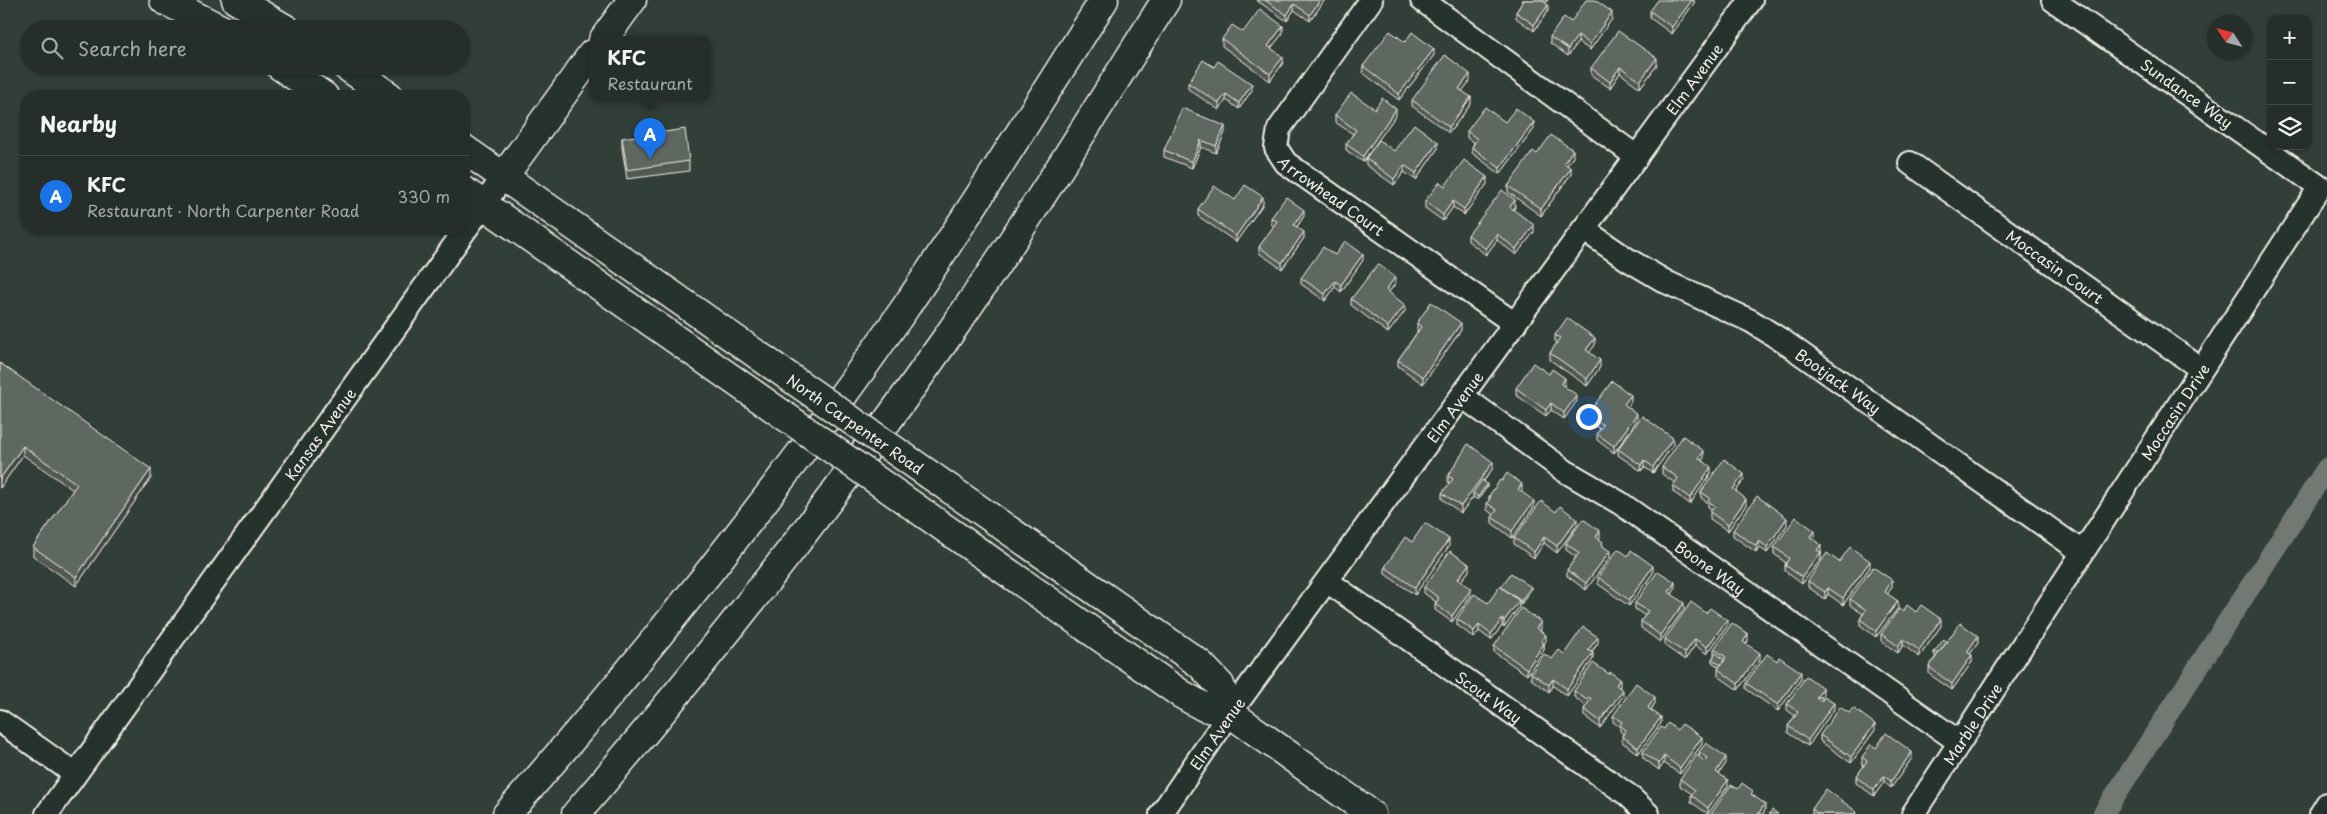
<!DOCTYPE html>
<meta charset="utf-8">
<style>
body{margin:0;font-family:"Playpen Sans",sans-serif;background:#323a36;color:#f1f3f6}
.controls{position:absolute;right:15px;top:15px;display:grid;overflow:hidden;border-radius:10px;box-shadow:0 1px 4px #0004}
.controls button{width:45px;height:45px;display:grid;place-items:center;padding:0;border:0;border-bottom:1px solid #424a47;background:#262e2a;color:#f1f3f6;font:25px sans-serif}
.compass{position:absolute;left:2207px;top:15px;width:45px;height:45px;border-radius:50%;background:#262e2a;box-shadow:0 1px 4px #0004;rotate:306deg}
.you{position:absolute;left:1588px;top:416px;width:18px;height:18px;margin:-12px;border:4px solid #fff;border-radius:50%;background:#1a73e8;box-shadow:0 0 0 8px #1a73e833}
.badge{display:grid;place-items:center;width:32px;height:32px;border-radius:50%;background:#1a73e8;color:#fff;font-size:16px;font-weight:700}
.pin{position:absolute;translate:-50% -41px;filter:drop-shadow(0 1px 2px #0008)}
.pin::after{content:'';position:absolute;top:26px;width:18px;height:15px;background:inherit;clip-path:polygon(0 0,100% 0,50% 100%)}
.popup{position:absolute;left:589px;top:36px;width:122px;height:65px;box-sizing:border-box;display:grid;place-content:center;border-radius:10px;background:#262e2a;filter:drop-shadow(0 1px 4px #0005);font-size:16px;white-space:nowrap;color:#a4a8a8}
.popup b{font-size:19px;color:#f1f3f6}
.popup::after{content:'';position:absolute;left:50%;top:100%;margin-left:-10px;border:10px solid transparent;border-top-color:#262e2a}
.list{margin:0;padding:0;list-style:none}
h2{display:flex;justify-content:space-between;align-items:center;height:65px;margin:0;padding:0 20px;font-size:21px}
h2 small{font-size:16px;font-weight:400;color:#a4a8a8}
.list li{display:grid;grid-template-columns:32px 1fr auto;gap:15px;align-items:center;box-sizing:border-box;height:80px;padding:0 20px;border-top:1px solid #424a47}
.list b{display:block;font-size:19px;white-space:nowrap}
.list p{margin:0;font-size:16px;white-space:nowrap;color:#a4a8a8}
.list em{font-size:16px;font-style:normal;color:#a4a8a8}
.icon{flex:none;width:28px;height:28px;fill:none;stroke:currentColor;stroke-width:2;stroke-linecap:round;stroke-linejoin:round}
.map{position:relative;flex:none;width:2327px;height:814px;overflow:hidden}
.search{position:absolute;background:#262e2a;box-shadow:0 1px 4px #0004;left:20px;top:20px;width:450px;height:55px;display:flex;align-items:center;gap:12px;box-sizing:border-box;padding:0 18px;border-radius:28px;color:#a4a8a8;font-size:19px}
.panel{position:absolute;background:#262e2a;box-shadow:0 1px 4px #0004;left:20px;top:90px;width:450px;height:145px;border-radius:20px}
.map>svg:first-child{display:block}
.lines{fill:none;stroke-linecap:round;stroke-linejoin:round}
.canal{stroke:#727972;stroke-width:21}
.minor-casing{stroke:#f4f1e8;stroke-width:26}
.major-casing{stroke:#f4f1e8;stroke-width:31}
.highway-casing{stroke:#f4f1e8;stroke-width:31}
.minor{stroke:#26332d;stroke-width:22}
.major{stroke:#26332d;stroke-width:28}
.highway{stroke:#26332d;stroke-width:28}
.major-bridge-casing{stroke:#f4f1e8;stroke-width:31;stroke-linecap:butt}
.major-bridge{stroke:#26332d;stroke-width:28}
.wall{fill:#525953;stroke:#f4f1e8}
.shaded-wall{fill:#424944;stroke:#f4f1e8}
.building{fill:#5f6861;stroke:#f4f1e8}
.labels{text-anchor:middle;dominant-baseline:central;stroke-width:4;stroke-linejoin:round;paint-order:stroke}
.street-label{font-size:15px;fill:#f4f1e8;stroke:#26332d}
</style>
<div class="map">
<svg width="2327" height="814" viewBox="0 0 2327 814">
<rect width="100%" height="100%" fill="#323e38"/>
<filter id="ink" filterUnits="userSpaceOnUse"><feTurbulence type="fractalNoise" baseFrequency=".02" numOctaves="2"/><feDisplacementMap in="SourceGraphic" scale="10" xChannelSelector="R" yChannelSelector="G"/><feConvolveMatrix kernelMatrix="1 2 1 2 8 2 1 2 1" color-interpolation-filters="sRGB"/></filter>
<g filter="url(#ink)">
<g class="lines">
<path class="canal" d="M2103,814L2327,468"/>
<g class="minor-casing">
<g id="minor">
<path id="s1" d="M1371,0L1279,129L1276,148L1286,163L1515,324"/>
<path d="M1422,0L1637,157"/>
<path id="s2" d="M1910,163L2201,369"/>
<path id="s3" d="M1583,229L1627,259L1666,282L1751,321L1783,341L2082,552"/>
<path id="s4" d="M1462,396L1565,471L1620,503L1959,742"/>
<path id="s5" d="M1327,581L1628,795L1648,814"/>
<path d="M0,721L75,774"/>
<path id="s6" d="M47,814L504,176"/>
<path id="s7" d="M1161,814L1230,713L1751,0"/>
<path id="s8" d="M1913,814L2320,187L2053,0"/>
<path d="M2321,814L2327,804"/>
</g>
</g>
<g class="major-casing">
<path id="major" d="M164,0L221,29
M236,0L286,29
M603,40L632,0
M280,66L324,96
M346,66L389,96
M464,149L772,365
M504,176L592,54
M464,191L752,393
M930,475L1200,664L1220,685L1230,713
M909,503L1181,694L1204,707L1230,713L1371,814"/>
</g>
<g class="highway-casing">
<path id="highway" d="M507,814C648,654 781,486 903,311C973,209 1038,104 1104,0
M576,814C706,663 828,507 943,343C1021,232 1093,115 1166,0"/>
</g>
<use href="#minor" class="minor"/>
<use href="#major" class="major"/>
<use href="#highway" class="highway"/>
<g class="major-bridge-casing">
<g id="major-bridge">
<path id="s9" d="M772,365L930,475"/>
<path d="M752,393L909,503"/>
</g>
</g>
<use href="#major-bridge" class="major-bridge"/>
</g>
<path class="wall" d="M1256,0H1324V1L1310,21L1294,10L1287,21Z
M1522,0H1548L1546,3L1548,11L1534,31L1516,18V12L1523,1Z
M1694,0V3L1672,34L1650,18V11Z
M1612,19L1590,50L1578,42L1568,56L1550,43V37L1571,22Z
M1243,32L1283,33L1271,48L1283,63L1270,81L1222,46V39Z
M1434,55L1399,100L1363,73V66Z
M1657,65L1640,88L1620,73L1610,88L1591,75V68Z
M1214,67L1252,90L1239,109L1226,100L1219,110L1188,89V83Z
M1470,81L1462,91L1471,104L1449,133L1412,106V100Z
M1375,109L1396,115L1363,162L1346,150V144L1353,134L1335,122V115Z
M1505,122L1534,129L1500,174L1472,153V147L1474,143L1467,138V131Z
M1225,132L1216,153L1201,147L1192,168L1164,157V150Z
M622,138L689,161V171L627,179L622,148Z
M1438,148L1416,180L1404,172L1394,185L1366,165V158L1394,151Z
M1537,154L1573,157L1567,165L1571,174L1541,216L1508,192V186Z
M1487,184L1464,215L1453,207L1443,221L1425,208V201L1445,186Z
M1235,200L1263,204L1236,242L1198,216V209Z
M1515,207L1513,210L1534,232L1516,255L1497,240L1486,255L1468,241V235Z
M1304,216L1297,227L1304,238L1282,269L1259,253V247L1274,226L1271,224V218Z
M1335,255L1363,260L1341,292L1335,287L1325,301L1301,284V278Z
M1395,284L1389,292L1405,311L1388,333L1351,305V299Z
M1417,323L1461,330L1423,384L1398,366V360L1418,331L1417,330Z
M1555,335L1595,345L1589,352L1600,367L1587,386L1550,360V353L1557,343L1555,341Z
M0,363L151,478L76,586L33,556V547L73,490L23,455L0,488Z
M1565,385L1564,386L1577,401L1564,419L1551,410L1546,416L1516,395V388Z
M1631,402L1627,407L1637,420L1614,453L1597,440V434L1600,429L1588,420V414Z
M1673,445L1653,473L1644,467L1641,471L1618,455V449Z
M1704,457L1702,460L1711,473L1690,504L1673,492V486L1675,483L1662,474V467Z
M1493,468L1484,481L1487,487L1478,500L1473,497L1461,513L1442,499V493L1450,483L1448,482V476Z
M1744,480L1736,491L1746,505L1728,531L1710,519V512L1712,510L1708,507V503L1701,498V492Z
M1502,481L1522,490L1521,491L1534,507L1512,538L1492,523V517L1494,515L1487,510V503L1489,500V496Z
M1556,512L1577,525L1557,553L1544,543L1534,558L1514,544V538Z
M1787,525L1767,553L1759,547L1756,552L1733,536V530Z
M1815,537L1813,539L1821,551V559L1802,584L1785,571V565L1786,563L1774,554V547Z
M1600,538L1599,539L1610,557L1586,590L1567,576V570L1576,557L1566,550V543Z
M1449,546L1415,595L1385,574V567Z
M1870,567L1843,605L1828,594L1825,599L1808,587V581Z
M1469,571L1461,581L1471,595L1452,622L1435,610V604L1436,602L1424,593V587Z
M1653,573L1629,606L1598,584V577Z
M1501,587L1531,590L1521,604L1519,603V607L1504,628L1502,626L1491,640L1479,631L1474,638L1457,625V619L1488,603Z
M1892,587L1887,594L1898,608L1876,637L1860,625V619L1863,614L1850,605V599Z
M1675,589L1672,594L1684,609L1660,642L1641,628V621L1645,616L1635,609V603Z
M1903,612H1916L1941,626L1919,657L1903,645L1898,653L1881,641V634Z
M1706,613L1727,626L1707,654L1695,645L1685,660L1665,646V639Z
M1541,629L1540,631L1546,641L1544,643V650L1527,675L1494,652V646Z
M1748,641L1746,644L1760,660L1738,690L1718,676V669L1719,667L1712,662V659L1714,656V649Z
M1947,642L1978,643L1970,654L1972,662L1952,690L1929,674V667L1936,656L1934,655V652Z
M1598,643L1592,652L1593,659L1567,696L1553,686L1549,692L1531,679V673L1552,659L1564,654Z
M1801,679L1778,711L1746,689V683Z
M1620,686L1619,687L1623,696L1600,728L1584,716V709L1586,706L1574,697V691Z
M1823,695L1821,697L1834,709L1808,746L1788,733V726L1795,716L1787,710V704Z
M1655,703L1651,710L1661,723L1638,754L1622,742V736L1623,734L1620,731V727L1613,722V716Z
M1664,729L1677,730L1702,744L1680,774L1664,763L1659,770L1643,758V752Z
M1875,730L1851,763L1820,741V735Z
M1876,748L1912,758L1891,788L1884,782L1874,796L1856,783V777L1864,766L1862,764V757Z
M1699,752L1726,763L1719,774L1728,786L1708,814L1691,802V795L1692,794L1680,786V779L1699,757Z
M1812,809L1857,814H1812Z"/>
<path class="shaded-wall" d="M1320,0H1324V1L1310,21V15Z
M1692,0H1694V3L1672,34V27Z
M1294,4V10L1287,21V15Z
M1548,5V11L1534,31V25Z
M1612,12V19L1590,50V44Z
M1283,26V33L1268,52V46Z
M1578,35V42L1568,56V49Z
M1434,49V55L1399,100V94Z
M1283,57V63L1270,81V74Z
M1657,58V65L1640,88V81Z
M1620,67V73L1610,88V82Z
M1470,74V81L1459,95V89Z
M1252,84V90L1239,109V103Z
M1226,94V100L1219,110V103Z
M1471,97V104L1449,133V127Z
M1396,109V115L1363,162V156Z
M1534,122V129L1500,174V168Z
M1225,126V132L1216,153V146Z
M1201,140V147L1192,168V162Z
M1438,142V148L1416,180V173Z
M1573,150V157L1564,169V163Z
M1404,165V172L1394,185V179Z
M1571,168V174L1541,216V209Z
M1487,177V184L1464,215V209Z
M1263,197V204L1236,242V236Z
M1515,200V207L1510,214V207Z
M1453,201V207L1443,221V215Z
M1304,210V216L1294,231V225Z
M1534,225V232L1516,255V249Z
M1304,232V238L1282,269V263Z
M1497,234V240L1486,255V249Z
M1363,254V260L1341,292V285Z
M1395,277V284L1386,296V290Z
M1335,281V287L1325,301V294Z
M1405,305V311L1388,333V327Z
M1461,323V330L1423,384V377Z
M1595,338V345L1586,357V350Z
M1600,360V367L1587,386V379Z
M1565,378V385L1561,390V384Z
M1577,395V401L1564,419V413Z
M1631,395V402L1624,411V404Z
M1551,403V410L1546,416V410Z
M1637,414V420L1614,453V446Z
M1673,438V445L1653,473V467Z
M23,446V455L0,488V479Z
M1704,451V457L1699,465V458Z
M1644,460V467L1641,471V465Z
M1493,462V468L1474,494L1473,493V497L1461,513V506Z
M1711,467V473L1690,504V498Z
M151,469V478L76,586V577Z
M1744,474V480L1733,495V489Z
M1487,484V487L1478,500V497Z
M1522,484V490L1518,496V489Z
M1746,499V505L1728,531V525Z
M1534,501V507L1512,538V531Z
M1787,518V525L1767,553V547Z
M1577,519V525L1557,553V546Z
M1600,531V538L1596,543V537Z
M1815,531V537L1810,543V537Z
M1544,537V543L1534,558V552Z
M1449,539V546L1415,595V588Z
M1759,541V547L1756,552V546Z
M1821,545V551L1817,556V550Z
M1610,551V557L1586,590V583Z
M1821,552V559L1802,584V577Z
M1870,561V567L1843,605V598Z
M1469,564V571L1458,585V579Z
M1653,566V573L1629,606V600Z
M1892,580V587L1885,598V592Z
M1675,582V589L1669,598V592Z
M1531,587V590L1521,604V601Z
M1828,588V594L1825,599V592Z
M1471,589V595L1452,622V616Z
M1519,601V607L1504,628V621Z
M1898,601V608L1876,637V631Z
M1684,603V609L1660,642V635Z
M1502,619V626L1491,640V634Z
M1941,619V626L1919,657V650Z
M1727,620V626L1707,654V647Z
M1541,622V629L1536,635V628Z
M1479,625V631L1474,638V631Z
M1748,634V641L1743,648V642Z
M1546,635V641L1541,647V641Z
M1978,636V643L1967,658V652Z
M1598,637V643L1588,656V650Z
M1695,639V645L1685,660V653Z
M1903,639V645L1898,653V646Z
M1544,643V650L1527,675V669Z
M1593,653V659L1567,696V689Z
M1760,653V660L1738,690V684Z
M1972,655V662L1952,690V684Z
M1801,672V679L1778,711V705Z
M1553,679V686L1549,692V685Z
M1620,679V686L1616,692V685Z
M1823,688V695L1818,702L1816,698Z
M1623,690V696L1600,728V721Z
M1655,697V703L1648,714V708Z
M1834,703V709L1808,746V740Z
M1661,717V723L1638,754V748Z
M1875,724V730L1851,763V757Z
M1702,737V744L1680,774V768Z
M1912,752V758L1891,788V781Z
M1664,756V763L1659,770V764Z
M1726,757V763L1716,778V772Z
M1884,776V782L1874,796V790Z
M1728,780V786L1708,814V808Z
M1765,804V810L1763,814H1758Z"/>
<path class="building" d="M1265,0H1320L1310,15L1294,4L1287,15Z
M1524,0H1543V1L1548,5L1534,25L1516,12Z
M1586,0H1595L1612,12L1590,44L1578,35L1568,49L1550,37L1564,17L1571,22Z
M1658,0H1692L1672,27L1650,11Z
M1260,9L1283,26L1268,46L1283,57L1270,74L1222,39L1232,25L1243,32Z
M1390,31L1405,42L1412,32L1434,49L1399,94L1363,66Z
M1618,31L1657,58L1640,81L1620,67L1610,82L1591,68Z
M1445,55L1470,74L1459,89L1471,97L1449,127L1412,100Z
M1203,60L1214,67L1218,61L1252,84L1239,103L1226,94L1219,103L1188,83Z
M1351,93L1375,109L1382,98L1396,109L1363,156L1346,144L1356,130L1335,115Z
M1485,107L1505,122L1516,108L1534,122L1500,168L1472,147L1477,139L1467,131Z
M1182,108L1225,126L1216,146L1201,140L1192,162L1164,150Z
M1414,124L1438,142L1416,173L1404,165L1394,179L1366,158L1379,140L1394,151Z
M685,129L689,161L627,170L622,138Z
M1551,135L1573,150L1564,163L1571,168L1541,209L1508,186L1533,151L1537,154Z
M1464,160L1487,177L1464,209L1453,201L1443,215L1425,201L1440,182L1445,186Z
M1245,185L1263,197L1236,236L1198,209L1214,186L1235,200Z
M1502,190L1515,200L1510,207L1534,225L1516,249L1497,234L1486,249L1468,235Z
M1286,197L1304,210L1294,225L1304,232L1282,263L1259,247L1277,221L1271,218Z
M1345,241L1363,254L1341,285L1335,281L1325,294L1301,278L1323,247L1335,255Z
M1378,264L1395,277L1386,290L1405,305L1388,327L1351,299Z
M1431,302L1461,323L1423,377L1398,360L1421,327L1417,323Z
M1567,318L1595,338L1586,350L1600,360L1587,379L1550,353L1560,338L1555,335Z
M0,363L151,469L76,577L33,547L77,484L23,446L0,479Z
M1533,363L1549,374L1552,369L1565,378L1561,384L1577,395L1564,413L1551,403L1546,410L1516,388Z
M1612,381L1631,395L1624,404L1637,414L1614,446L1597,434L1603,425L1588,414Z
M1642,416L1673,438L1653,467L1644,460L1641,465L1618,449Z
M1683,436L1704,451L1699,458L1711,467L1690,498L1673,486L1678,478L1662,467Z
M1468,444L1493,462L1461,506L1442,493L1453,479L1448,476Z
M1724,459L1744,474L1733,489L1746,499L1728,525L1710,512L1715,506L1708,501L1710,498L1701,492Z
M1507,473L1522,484L1518,489L1534,501L1512,531L1492,517L1497,510L1487,503L1491,497L1489,496L1500,480L1502,481Z
M1482,480L1487,484L1478,497L1473,493Z
M1757,496L1787,518L1767,547L1759,541L1756,546L1733,530Z
M1541,501L1556,512L1560,506L1577,519L1557,546L1544,537L1534,552L1514,538Z
M1796,517L1815,531L1810,537L1821,545L1817,550L1821,552L1802,577L1785,565L1789,558L1774,547Z
M1583,519L1600,531L1596,537L1603,542L1601,545L1610,551L1586,583L1567,570L1579,553L1566,543Z
M1425,523L1449,539L1415,588L1385,567L1405,537L1412,542Z
M1850,547L1870,561L1843,598L1828,588L1825,592L1808,581L1827,553L1839,562Z
M1618,549L1628,556L1631,550L1653,566L1629,600L1598,577Z
M1450,551L1469,564L1458,579L1471,589L1452,616L1435,604L1439,598L1424,587Z
M1873,567L1892,580L1885,592L1898,601L1876,631L1860,619L1866,610L1850,599Z
M1658,571L1675,582L1669,592L1684,603L1660,635L1641,621L1648,611L1635,603Z
M1511,573L1531,587L1521,601L1501,587Z
M1500,586L1519,601L1504,621L1502,619L1491,634L1479,625L1474,631L1457,619L1474,594L1488,603Z
M1691,602L1706,613L1710,608L1727,620L1707,647L1695,639L1685,653L1665,639Z
M1907,605L1916,612L1921,605L1941,619L1919,650L1903,639L1898,646L1881,634L1899,609L1903,612Z
M1521,608L1541,622L1536,628L1546,635L1541,641L1544,643L1527,669L1494,646Z
M1732,623L1748,634L1743,642L1760,653L1738,684L1718,669L1726,657L1714,649Z
M1960,623L1978,636L1967,652L1972,655L1952,684L1929,667Z
M1583,627L1598,637L1588,650L1593,653L1567,689L1553,679L1549,685L1531,673L1544,654L1552,659L1559,650L1564,654Z
M1944,639L1947,642L1938,654L1934,652Z
M1716,653L1725,660L1721,665L1712,659Z
M1767,654L1777,661L1779,657L1801,672L1778,705L1746,683Z
M1593,663L1609,674L1610,672L1620,679L1616,685L1623,690L1600,721L1584,709L1591,699L1589,697L1587,700L1574,691Z
M1806,676L1823,688L1816,698L1821,701L1824,697L1834,703L1808,740L1788,726L1798,712L1787,704Z
M1636,683L1655,697L1648,708L1661,717L1638,748L1622,736L1626,730L1620,725L1622,722L1613,716Z
M1819,696L1823,699L1821,701L1817,699Z
M1840,707L1849,713L1853,708L1875,724L1851,757L1820,735Z
M1668,723L1677,730L1682,724L1702,737L1680,768L1664,756L1659,764L1643,752L1661,727L1664,729Z
M1886,733L1912,752L1891,781L1884,776L1874,790L1856,777L1867,761L1862,757L1871,744L1876,748Z
M1706,743L1726,757L1716,772L1728,780L1708,808L1691,795L1695,790L1680,779L1697,755L1704,761L1707,758L1699,752Z
M1742,783L1753,791L1751,794L1765,804L1758,814H1711L1731,785L1738,789Z
M1826,789L1857,812L1855,814H1818L1812,809Z
M1772,810L1778,814H1769Z"/>
</g>
<g class="labels">
<g class="street-label">
<text stroke="none"><textPath href="#s7" startOffset="908">Elm Avenue</textPath></text>
<text transform="translate(2187 93) rotate(35)">Sundance Way</text>
<text stroke="none"><textPath href="#s1" startOffset="252">Arrowhead Court</textPath></text>
<text stroke="none"><textPath href="#s2" startOffset="178">Moccasin Court</textPath></text>
<text stroke="none"><textPath href="#s3" startOffset="298">Bootjack Way</textPath></text>
<text stroke="none"><textPath href="#s7" startOffset="502">Elm Avenue</textPath></text>
<text stroke="none"><textPath href="#s8" startOffset="480">Moccasin Drive</textPath></text>
<text stroke="none"><textPath href="#s9" startOffset="102">North Carpenter Road</textPath></text>
<text stroke="none"><textPath href="#s6" startOffset="468">Kansas Avenue</textPath></text>
<text stroke="none"><textPath href="#s4" startOffset="302">Boone Way</textPath></text>
<text stroke="none"><textPath href="#s5" startOffset="199">Scout Way</textPath></text>
<text stroke="none"><textPath href="#s8" startOffset="108">Marble Drive</textPath></text>
<text stroke="none"><textPath href="#s7" startOffset="98">Elm Avenue</textPath></text>
</g>
</g>
</svg>
<div class="controls">
<button>+</button>
<button>−</button>
<button><svg class="icon" aria-label="layers" viewBox="0 0 24 24"><path d="M12 4l9 5-9 5-9-5zM3 14l9 5 9-5"/></svg></button>
</div>
<svg class="compass" viewBox="-18 -18 36 36"><path d="M0-13l5 13h-10z" fill="#e53935"/><path d="M0 13l5-13h-10z" fill="#a4a8a8"/></svg>
<div class="you"></div>
<div class="pin badge" style="left:650px;top:159px">A</div>
<div class="popup"><b>KFC</b>Restaurant</div>
<div class="search"><svg class="icon" aria-label="search" viewBox="0 0 24 24"><circle cx="10" cy="10" r="6"/><path d="M15 15l6 6"/></svg>Search here</div>
<section class="panel">
<h2>Nearby<small></small></h2>
<ul class="list">
<li><span class="badge">A</span><div><b>KFC</b><p>Restaurant · North Carpenter Road</p></div><em>330 m</em></li>
</ul>
</section>
</div>
